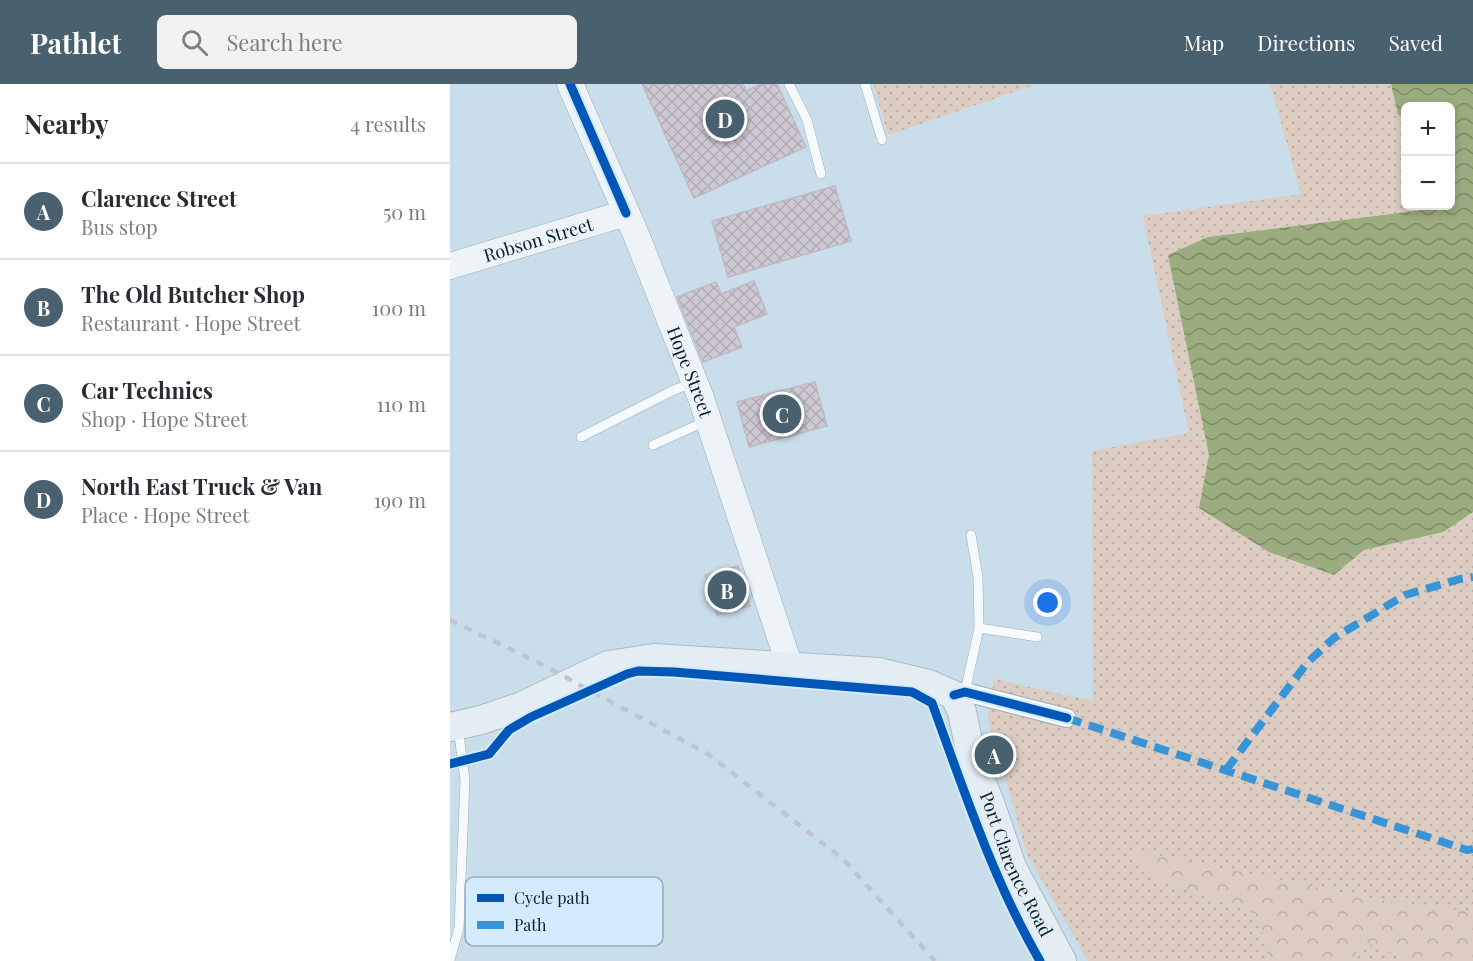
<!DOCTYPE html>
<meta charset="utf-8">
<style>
body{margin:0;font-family:"Playfair Display",serif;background:#f2f2f3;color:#2b2b33}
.controls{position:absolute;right:18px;top:18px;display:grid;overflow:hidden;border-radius:9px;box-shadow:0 3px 9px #0003}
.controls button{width:54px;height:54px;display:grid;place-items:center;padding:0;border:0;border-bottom:2px solid #e1e1e2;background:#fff;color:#2b2b33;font:30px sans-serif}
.you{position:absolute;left:598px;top:519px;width:21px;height:21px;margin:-15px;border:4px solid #fff;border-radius:50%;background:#1a73e8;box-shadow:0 0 0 9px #1a73e833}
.badge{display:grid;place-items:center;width:39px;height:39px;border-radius:50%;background:#49606e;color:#fff;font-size:20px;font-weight:700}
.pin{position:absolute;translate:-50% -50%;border:3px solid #fff;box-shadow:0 2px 6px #0006}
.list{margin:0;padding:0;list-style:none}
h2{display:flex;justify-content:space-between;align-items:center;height:78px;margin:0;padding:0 24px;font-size:26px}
h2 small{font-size:20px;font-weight:400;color:#7c7c81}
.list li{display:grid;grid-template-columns:39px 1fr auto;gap:18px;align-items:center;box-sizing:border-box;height:96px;padding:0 24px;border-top:2px solid #e1e1e2}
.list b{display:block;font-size:22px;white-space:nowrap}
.list p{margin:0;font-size:20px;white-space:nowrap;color:#7c7c81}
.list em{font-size:20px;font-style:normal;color:#7c7c81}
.icon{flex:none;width:33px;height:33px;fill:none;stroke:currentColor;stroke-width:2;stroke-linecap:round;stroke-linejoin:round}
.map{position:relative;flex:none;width:1023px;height:877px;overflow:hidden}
header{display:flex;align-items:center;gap:36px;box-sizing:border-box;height:84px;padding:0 30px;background:#49606e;color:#fff}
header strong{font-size:28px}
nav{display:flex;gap:33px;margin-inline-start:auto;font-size:21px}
.search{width:420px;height:54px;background:#f2f2f3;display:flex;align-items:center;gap:15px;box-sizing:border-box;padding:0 21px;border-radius:9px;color:#7c7c81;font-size:22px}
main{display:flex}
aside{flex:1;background:#fff}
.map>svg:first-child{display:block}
.green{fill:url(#green-dots);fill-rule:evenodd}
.forest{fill:url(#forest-crowns)}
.water{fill:url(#water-waves)}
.building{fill:url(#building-cross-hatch);stroke:#bebac4;stroke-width:1.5}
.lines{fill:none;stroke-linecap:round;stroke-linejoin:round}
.lane-casing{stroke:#98adbb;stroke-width:10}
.street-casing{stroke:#98adbb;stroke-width:20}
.secondary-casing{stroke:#98adbb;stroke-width:27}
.primary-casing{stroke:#acb9c1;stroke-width:30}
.lane{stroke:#f7fafc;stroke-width:9}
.street{stroke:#f7fafc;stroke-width:18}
.secondary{stroke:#eef3f8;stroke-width:26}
.primary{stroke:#e4edf3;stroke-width:28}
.rail{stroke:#bfc5ca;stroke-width:4.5;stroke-dasharray:8 8;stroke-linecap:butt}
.quiet{stroke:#3694d7;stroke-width:8;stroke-dasharray:15 8;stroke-linecap:butt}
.cycleway-casing{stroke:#d3ebfc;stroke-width:13}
.cycleway{stroke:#0057b8;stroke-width:9}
.labels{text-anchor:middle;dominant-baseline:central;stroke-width:5;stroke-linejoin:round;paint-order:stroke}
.street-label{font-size:18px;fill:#031c2b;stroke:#d3ebfc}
.key{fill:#d3ebfc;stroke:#95adbd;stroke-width:1.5}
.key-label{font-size:16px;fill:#031c2b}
</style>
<header>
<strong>Pathlet</strong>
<div class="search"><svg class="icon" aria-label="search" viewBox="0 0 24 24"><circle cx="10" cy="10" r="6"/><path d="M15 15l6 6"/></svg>Search here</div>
<nav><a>Map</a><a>Directions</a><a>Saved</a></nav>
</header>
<main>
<aside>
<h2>Nearby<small>4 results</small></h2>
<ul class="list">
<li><span class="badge">A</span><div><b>Clarence Street</b><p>Bus stop</p></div><em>50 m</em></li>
<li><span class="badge">B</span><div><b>The Old Butcher Shop</b><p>Restaurant · Hope Street</p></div><em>100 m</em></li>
<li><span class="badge">C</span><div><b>Car Technics</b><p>Shop · Hope Street</p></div><em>110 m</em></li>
<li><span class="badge">D</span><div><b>North East Truck &amp; Van</b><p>Place · Hope Street</p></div><em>190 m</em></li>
</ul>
</aside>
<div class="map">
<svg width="1023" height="877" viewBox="0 0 1023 877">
<defs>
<pattern id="green-dots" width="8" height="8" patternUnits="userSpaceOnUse" patternTransform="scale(1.5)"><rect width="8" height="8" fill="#dcccc1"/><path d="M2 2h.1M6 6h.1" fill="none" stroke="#bbafa6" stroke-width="1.8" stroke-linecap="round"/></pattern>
<pattern id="forest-crowns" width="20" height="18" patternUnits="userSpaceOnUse" patternTransform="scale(1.5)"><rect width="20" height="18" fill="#dcccc1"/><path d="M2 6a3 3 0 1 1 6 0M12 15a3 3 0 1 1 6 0" fill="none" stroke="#bbafa6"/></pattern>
<pattern id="water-waves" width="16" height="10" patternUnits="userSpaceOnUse" patternTransform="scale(1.5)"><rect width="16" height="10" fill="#9bac7e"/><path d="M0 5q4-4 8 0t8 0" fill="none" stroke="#7c8b67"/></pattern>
<pattern id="building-cross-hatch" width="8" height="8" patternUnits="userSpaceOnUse" patternTransform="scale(1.5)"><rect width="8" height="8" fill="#cec9d3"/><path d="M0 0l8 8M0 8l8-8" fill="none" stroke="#afacb5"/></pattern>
</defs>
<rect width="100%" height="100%" fill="#caddeb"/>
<path class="green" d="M423,0H587L438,51Z
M820,0H1023V828L925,815L683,767L708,795L809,831L819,877H638L577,770L538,635L544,595L643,617L642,367L739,349L693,132L851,110ZM956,22H1000V122H956Z
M915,858L957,877H900Z"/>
<path class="forest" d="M681,766L925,815L1023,828V877H957L915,858L900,877H819L809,831L708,795Z"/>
<path class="water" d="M941,0H1023V428L993,448L914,466L884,491L819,468L749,424L759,371L718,171L758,153L973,126L976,122H1000V22H956L955,36L948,30Z"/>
<path class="building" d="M192,0H293L296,7L311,0H327L356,63L244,114Z
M385,102L401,157L278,193L262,137Z
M304,197L317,230L284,243L292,263L253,278L227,213L266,198L271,210Z
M365,298L377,342L299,363L287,318Z
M288,482L300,522L267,531L255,491Z"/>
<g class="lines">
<g class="lane-casing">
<path id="lane" d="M339,0L357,36L371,90
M415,0L432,56
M131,353L224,306L242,299
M203,361L256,337
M529,544L587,553
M515,608L529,544L528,493L521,451
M0,876L9,844L15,696L8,643"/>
</g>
<g class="street-casing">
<path id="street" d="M504,611L515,608L617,634"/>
</g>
<g class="secondary-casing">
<g id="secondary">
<path id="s1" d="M120,0L185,148L251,314L340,583"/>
<path id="s2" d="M0,182L176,129"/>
</g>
</g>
<g class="primary-casing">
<g id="primary">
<path id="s3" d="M0,643L31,636L72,622L158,581L204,574L429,588L479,600L504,611L512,628L522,676L539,716L562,783L612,877"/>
</g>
</g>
<use href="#lane" class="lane"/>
<use href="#street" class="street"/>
<use href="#secondary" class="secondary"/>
<use href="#primary" class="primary"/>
<path class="rail" d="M0,536L89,579L258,670L393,775L485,877"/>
<path class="quiet" d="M617,634L1017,766L1023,765
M776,686L857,579L884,554L955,511L1010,495L1023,493"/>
<g class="cycleway-casing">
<path id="cycleway" d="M120,0L176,129
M504,611L515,608L617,634
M0,680L39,670L59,646L81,633L177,590L188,587L224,588L462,608L482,619C514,706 543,796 590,877"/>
</g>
<use href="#cycleway" class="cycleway"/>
</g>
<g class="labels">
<g class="street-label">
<text stroke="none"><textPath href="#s2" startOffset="92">Robson Street</textPath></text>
<text stroke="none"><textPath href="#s1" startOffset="312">Hope Street</textPath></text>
<text stroke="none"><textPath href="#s3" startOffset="702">Port Clarence Road</textPath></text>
</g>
</g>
<rect x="15" y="793" width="198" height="69" rx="9" class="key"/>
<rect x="27" y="810" width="27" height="8" fill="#0057b8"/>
<rect x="27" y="837" width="27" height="8" fill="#3694d7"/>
<g class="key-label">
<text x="64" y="820">Cycle path</text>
<text x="64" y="847">Path</text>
</g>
</svg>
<div class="controls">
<button>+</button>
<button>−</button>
</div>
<div class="you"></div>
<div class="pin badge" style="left:544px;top:671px">A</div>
<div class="pin badge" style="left:277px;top:506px">B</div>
<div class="pin badge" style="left:332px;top:330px">C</div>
<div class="pin badge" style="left:275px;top:35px">D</div>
</div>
</main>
